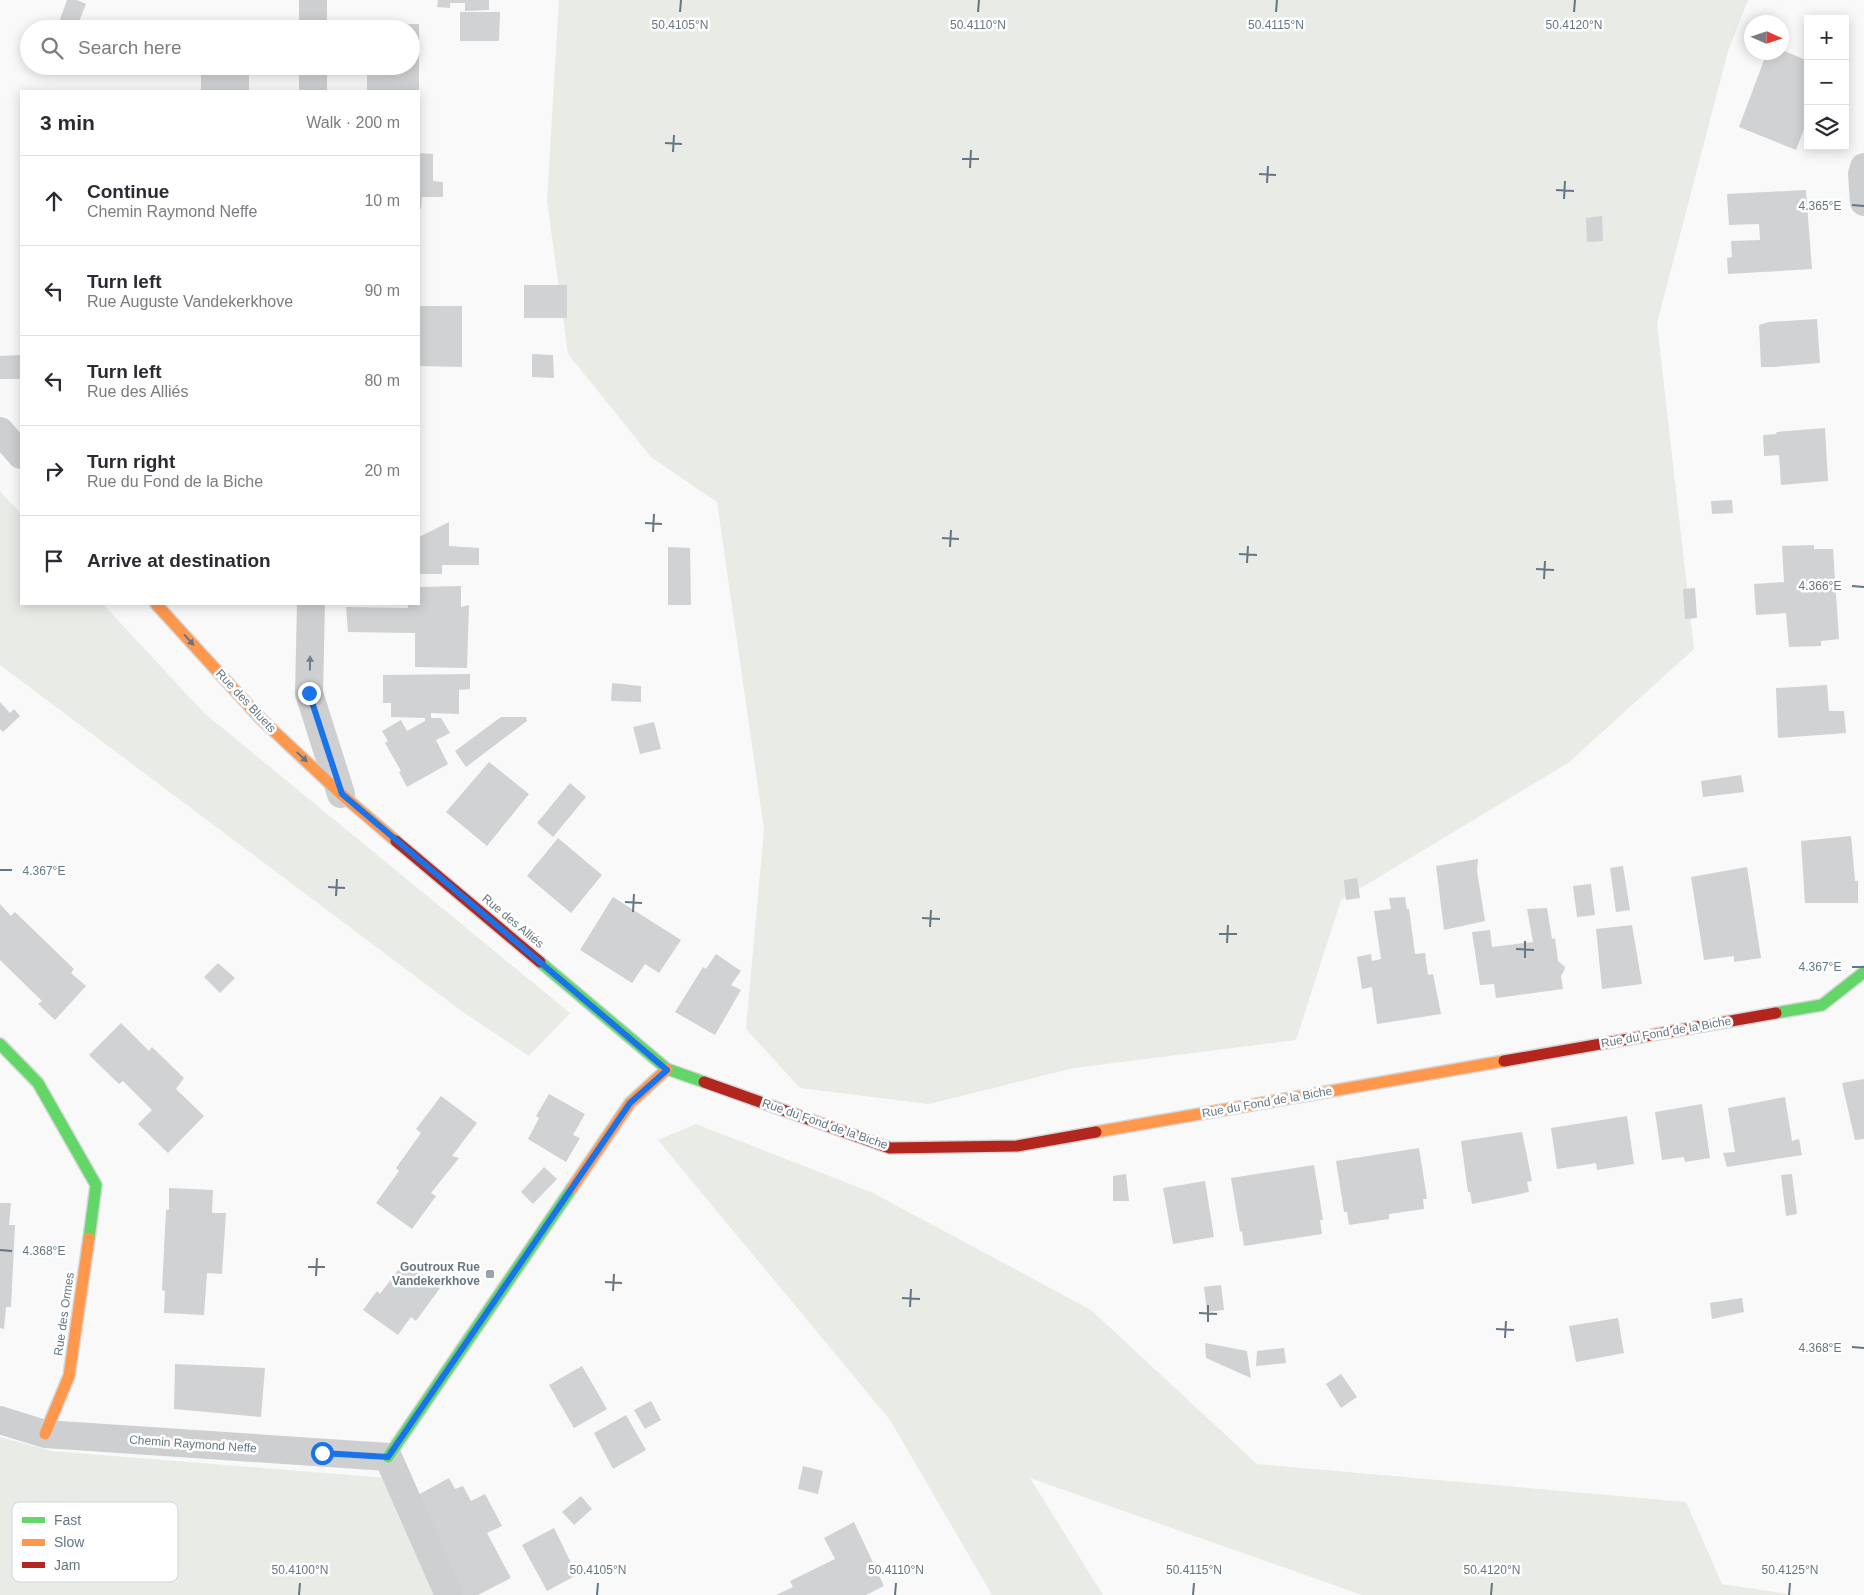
<!DOCTYPE html>
<meta charset="utf-8">
<style>
body{margin:0;font-family:Arial,sans-serif;background:#f2f2f3;color:#2b2b33}
.controls{position:absolute;right:15px;top:15px;display:grid;overflow:hidden;border-radius:0px;box-shadow:0 2px 12px #0003}
.controls button{width:45px;height:45px;display:grid;place-items:center;padding:0;border:0;border-bottom:1px solid #e1e1e2;background:#fff;color:#2b2b33;font:25px sans-serif}
.compass{position:absolute;left:1744px;top:15px;width:45px;height:45px;border-radius:50%;background:#fff;box-shadow:0 2px 12px #0003;rotate:93deg}
.stop{position:absolute;width:15px;height:15px;margin:-11px;border:4px solid #1a73e8;border-radius:50%;background:#fff}
.stop.end{background:#1a73e8;border-color:#fff;box-shadow:0 1px 5px #0008}
.list{margin:0;padding:0;list-style:none}
h2{display:flex;justify-content:space-between;align-items:center;height:65px;margin:0;padding:0 20px;font-size:21px}
h2 small{font-size:16px;font-weight:400;color:#7c7c81}
.list li{display:grid;grid-template-columns:32px 1fr auto;gap:15px;align-items:center;box-sizing:border-box;height:90px;padding:0 20px;border-top:1px solid #e1e1e2}
.list b{display:block;font-size:19px;white-space:nowrap}
.list p{margin:0;font-size:16px;white-space:nowrap;color:#7c7c81}
.list em{font-size:16px;font-style:normal;color:#7c7c81}
.icon{flex:none;width:28px;height:28px;fill:none;stroke:currentColor;stroke-width:2;stroke-linecap:round;stroke-linejoin:round}
.map{position:relative;flex:none;width:1864px;height:1595px;overflow:hidden}
.search{position:absolute;background:#fff;box-shadow:0 2px 12px #0003;left:20px;top:20px;width:400px;height:55px;display:flex;align-items:center;gap:12px;box-sizing:border-box;padding:0 18px;border-radius:28px;color:#7c7c81;font-size:19px}
.panel{position:absolute;background:#fff;box-shadow:0 2px 12px #0003;left:20px;top:90px;width:400px;height:515px;border-radius:0px}
.map>svg:first-child{display:block}
.green{fill:#e8ebe6}
.building{fill:#d0d2d3}
.lines{fill:none;stroke-linecap:round;stroke-linejoin:round}
.fast-casing{stroke:#d5d6d7;stroke-width:14}
.slow-casing{stroke:#d5d6d7;stroke-width:14}
.jam-casing{stroke:#d5d6d7;stroke-width:14}
.street{stroke:#cecfd0;stroke-width:28}
.fast{stroke:#63d668;stroke-width:11}
.slow{stroke:#ff974d;stroke-width:11}
.jam{stroke:#b3261e;stroke-width:11}
.oneway{fill:#657683}
.oneway2{fill:#707f8b}
.route{stroke:#1a73e8;stroke-width:6}
.ticks{fill:none;stroke:#657683;stroke-width:2}
.poi-dot{fill:#99a4ac;stroke:#fff;stroke-width:2}
.labels{text-anchor:middle;dominant-baseline:central;stroke-width:5;stroke-linejoin:round;paint-order:stroke}
.street-label{font-size:12px;fill:#657683;stroke:#fff}
.poi-label{font-size:12px;font-weight:bold;fill:#657683;stroke:#fff;text-anchor:end}
.key{fill:#fff;stroke:#d1d6da;stroke-width:1}
.key-label{font-size:14px;fill:#657683}
.ticks-label{font-size:12px;text-anchor:middle;fill:#657683;stroke:#fff;stroke-width:5;stroke-linejoin:round;paint-order:stroke}
</style>
<div class="map">
<svg width="1864" height="1595" viewBox="0 0 1864 1595">
<rect width="100%" height="100%" fill="#f9f9f9"/>
<path class="green" d="M559,0H1748L1728,51L1657,323L1694,649L1568,763L1341,900L1296,1040L1074,1068L929,1104L800,1088L746,1029L764,829L717,502L651,457L568,354L547,200Z
M0,491L21,514V604H103L204,713L570,1013L529,1056L463,1012L0,665Z
M696,1124L873,1193L1091,1310L1257,1464L1686,1502L1722,1584L1794,1595H1362L1030,1478L1103,1595H992L890,1420L658,1140Z
M0,1437L52,1451L387,1478L442,1595H0Z"/>
<path class="building" d="M67,0H77L86,4L76,29L59,22Z
M438,0H489V10L465,11V3H450V8L437,7Z
M460,12H500L499,41H460Z
M419,24V91H367V66H411V29H367V25Z
M201,26H249V29H201Z
M1782,50L1808,61V119L1796,150L1739,127L1767,52H1782Z
M201,66H249V91H201Z
M419,153L433,154V181L443,182V197H422L421,209H419Z
M1806,190L1812,269L1728,274L1727,258L1732,257L1731,241L1760,240L1759,224L1729,225L1727,194Z
M1602,216L1603,241L1587,242L1586,218Z
M524,285H567V318H524Z
M419,306H462V367L419,366Z
M1817,319L1820,363L1773,367H1761L1759,325L1769,322Z
M532,354L553,355L554,378L532,377Z
M21,355V379H0V356Z
M1825,428L1828,481L1781,485L1779,455L1764,456L1763,435L1777,434L1776,432Z
M1732,500L1733,513L1712,514L1711,501Z
M449,522V546L479,548V565H442V574H419V537Z
M1814,545V549H1833L1839,639L1821,641V646L1789,647L1786,613L1756,615L1754,584L1784,582L1782,546Z
M668,547L690,548L691,605H668Z
M461,586V607L469,605L467,668L415,667V633L348,632L346,607L408,608V604H419V587Z
M1695,588L1697,618L1685,619L1683,589Z
M470,674V689L459,690V714L431,713V718H441L450,733L436,740L448,764L407,787L399,772L401,771L385,743L388,741L382,731L401,720L407,731L425,721V718L391,717V703H383V675Z
M612,683L641,686V702L611,701Z
M1827,685L1829,711H1844L1846,733L1778,738L1776,688Z
M0,702L10,713L14,709L20,716L3,732L0,729Z
M501,717H526L527,721L466,767L455,751Z
M654,722L661,749L640,754L633,727Z
M489,762L529,794L487,846L446,812Z
M1741,775L1744,792L1703,797L1701,781Z
M570,783L586,797L553,837L537,823Z
M1851,836L1855,881H1858V903H1805L1801,841Z
M558,838L602,875L571,913L527,876Z
M1478,859L1477,871L1485,921L1444,930L1436,866Z
M1623,866L1630,910L1616,912L1610,868Z
M1747,867L1761,958L1734,962V956L1704,960L1691,877Z
M1357,878L1360,898L1346,900L1344,880Z
M1591,884L1595,915L1577,917L1573,886Z
M613,897L681,940L659,973L645,964L632,983L580,950Z
M1405,897L1407,909H1409L1415,954L1425,953L1428,975L1433,974L1441,1014L1377,1024L1372,987L1362,989L1357,957L1371,954L1372,961L1381,959L1374,911L1391,909L1389,898Z
M0,904L11,916L15,912L74,969L71,973L86,986L55,1020L38,1004L42,1001L0,960Z
M1547,908L1552,939L1555,938L1558,961L1565,967L1564,971L1561,976L1563,989L1496,998L1494,984L1480,985L1472,932L1490,930L1492,947L1533,942L1527,909Z
M1632,925L1642,984L1602,989L1596,929Z
M716,954L741,971L731,985L741,990L715,1035L675,1012L703,967L706,969Z
M218,963L235,978L220,993L204,977Z
M121,1023L149,1051L152,1047L184,1078L176,1089L204,1116L168,1153L138,1124L152,1110L123,1081L119,1084L89,1055Z
M1864,1079V1139L1855,1140L1842,1083Z
M549,1094L585,1114L573,1135L580,1138L566,1162L528,1139L539,1118L536,1116Z
M441,1096L477,1123L452,1156L459,1158L431,1193L436,1196L412,1229L376,1203L399,1171L396,1168L421,1133L416,1129Z
M1785,1097L1792,1141L1799,1139L1802,1155L1727,1167L1723,1153L1735,1152L1728,1108Z
M1702,1104L1710,1158L1685,1162L1684,1157L1662,1160L1655,1112Z
M1627,1116L1634,1164L1597,1170L1596,1163L1557,1169L1551,1128Z
M1522,1132L1532,1181L1527,1182L1529,1192L1472,1204L1470,1192H1468L1461,1141Z
M1419,1148L1427,1199H1423L1424,1209L1389,1214V1219L1349,1225L1347,1212H1344L1336,1161Z
M1314,1165L1323,1220H1320L1322,1234L1244,1246L1242,1231L1240,1232L1231,1178Z
M544,1167L557,1179L533,1204L521,1192Z
M1126,1174L1129,1201H1113V1176Z
M1792,1174L1797,1214L1786,1216L1781,1175Z
M1205,1181L1214,1237L1173,1244L1163,1188Z
M169,1188L213,1190L212,1213H226L222,1274L207,1273L204,1315L164,1313L165,1291L162,1290L166,1210H169Z
M0,1203H11L9,1225H15L11,1307H6L4,1329L0,1328Z
M405,1261L440,1288L416,1321L411,1317L398,1335L363,1310L377,1291L380,1294Z
M1221,1285L1224,1310L1207,1312L1204,1287Z
M1742,1298L1744,1312L1712,1319L1710,1303Z
M1618,1318L1624,1353L1576,1362L1569,1326Z
M1205,1343L1247,1351L1251,1378L1206,1358Z
M1284,1348L1286,1363L1256,1366L1257,1351Z
M175,1364L265,1368L261,1417L174,1409Z
M582,1366L607,1409L574,1428L549,1385Z
M1341,1374L1357,1397L1341,1408L1326,1384Z
M651,1401L661,1420L645,1429L634,1410Z
M626,1415L646,1450L613,1469L594,1433Z
M803,1466L823,1471L818,1494L798,1489Z
M449,1478L455,1489L463,1486L471,1501L485,1494L502,1526L487,1533L511,1578L478,1595H461L416,1496Z
M581,1496L592,1509L574,1525L562,1512Z
M854,1522L884,1586L866,1595H776L793,1587L790,1581L835,1559L824,1538Z
M554,1528L577,1575L547,1591L522,1545Z"/>
<g class="lines">
<g class="fast-casing">
<path id="fast" d="M540,962L667,1069L704,1082
M1776,1013L1822,1005L1864,972
M0,1044L38,1083L96,1185L89,1238
M388,1457L572,1188"/>
</g>
<g class="slow-casing">
<path id="slow" d="M156,604L261,719L341,794L396,841
M1096,1132L1504,1061
M572,1188L630,1103L667,1069
M45,1434L69,1376L89,1238"/>
</g>
<g class="jam-casing">
<path id="jam" d="M396,841L540,962
M1504,1061L1776,1013
M704,1082L890,1148L1017,1146L1096,1132"/>
</g>
<path class="street" d="M313,29V0
M313,91V66
M1864,167L1862,174L1864,202
M0,431L21,455
M311,604L309,693L341,794
M0,1420L45,1434L388,1457L449,1595"/>
<use href="#fast" class="fast"/>
<use href="#slow" class="slow"/>
<use href="#jam" class="jam"/>
</g>
<defs><path id="oneway-solid" d="M-6-.8H1V-3.2L6.5 0L1 3.2V.8H-6Z" transform="scale(1.25)"/></defs>
<g class="oneway">
<use href="#oneway-solid" transform="translate(189 640) rotate(48)"/>
<use href="#oneway-solid" transform="translate(302 757) rotate(43)"/>
</g>
<use class="oneway2" href="#oneway-solid" transform="translate(310 663) rotate(-89)"/>
<g class="lines">
<path class="route" d="M309,693L342,794L667,1070L630,1103L388,1457L322,1453"/>
</g>
<path class="ticks" d="M680,12L681,0M978,12L979,0M1276,12L1277,0M1574,12L1575,0M665,143L682,144M673,152L674,135M962,159H979M970,168L971,150M1259,174L1276,175M1267,183L1268,166M1556,190L1574,191M1564,199L1565,181M1852,205L1864,206M645,523L662,524M653,532L654,514M942,538L959,539M950,547L951,530M1239,554L1257,555M1247,563L1248,546M1536,569L1554,570M1544,579L1545,561M1852,586L1864,587M0,870H12M328,887L345,888M336,896L337,879M625,902L642,903M633,912L634,894M922,918L940,919M930,927L931,910M1219,934H1237M1227,943L1228,925M1516,949L1534,950M1525,958V941M1852,967H1864M0,1250L12,1251M308,1267H325M316,1276L317,1258M605,1282L622,1283M613,1291L614,1274M902,1298L920,1299M910,1307L911,1289M1199,1313L1217,1314M1208,1322V1305M1496,1329L1514,1330M1505,1338L1506,1321M1852,1347L1864,1348M299,1595L300,1583M597,1595L598,1583M895,1595L896,1583M1193,1595L1194,1583M1491,1595L1492,1583M1789,1595L1790,1583"/>
<rect class="poi-dot" x="485" y="1269" width="10" height="10" rx="2.5"/>
<g class="labels">
<g class="street-label">
<text transform="translate(246 701) rotate(47)">Rue des Bluets</text>
<text transform="translate(513 921) rotate(40)">Rue des Alliés</text>
<text transform="translate(1666 1032) rotate(-10)">Rue du Fond de la Biche</text>
<text transform="translate(1267 1102) rotate(-10)">Rue du Fond de la Biche</text>
<text transform="translate(825 1124) rotate(19)">Rue du Fond de la Biche</text>
<text transform="translate(64 1314) rotate(-82)">Rue des Ormes</text>
<text transform="translate(193 1444) rotate(4)">Chemin Raymond Neffe</text>
</g>
<g class="poi-label">
<text x="480" y="1267">Goutroux Rue<tspan x="480" dy="14">Vandekerkhove</tspan></text>
</g>
</g>
<rect x="12" y="1502" width="166" height="80" rx="8" class="key"/>
<rect x="22" y="1517" width="23" height="6" fill="#63d668"/>
<rect x="22" y="1539" width="23" height="7" fill="#ff974d"/>
<rect x="22" y="1562" width="23" height="6" fill="#b3261e"/>
<g class="key-label">
<text x="54" y="1525">Fast</text>
<text x="54" y="1547">Slow</text>
<text x="54" y="1570">Jam</text>
</g>
<g class="ticks-label">
<text x="680" y="29">50.4105°N</text>
<text x="978" y="29">50.4110°N</text>
<text x="1276" y="29">50.4115°N</text>
<text x="1574" y="29">50.4120°N</text>
<text x="1820" y="210">4.365°E</text>
<text x="1820" y="590">4.366°E</text>
<text x="44" y="875">4.367°E</text>
<text x="1820" y="971">4.367°E</text>
<text x="44" y="1255">4.368°E</text>
<text x="1820" y="1352">4.368°E</text>
<text x="300" y="1574">50.4100°N</text>
<text x="598" y="1574">50.4105°N</text>
<text x="896" y="1574">50.4110°N</text>
<text x="1194" y="1574">50.4115°N</text>
<text x="1492" y="1574">50.4120°N</text>
<text x="1790" y="1574">50.4125°N</text>
</g>
</svg>
<div class="controls">
<button>+</button>
<button>−</button>
<button><svg class="icon" aria-label="layers" viewBox="0 0 24 24"><path d="M12 4l9 5-9 5-9-5zM3 14l9 5 9-5"/></svg></button>
</div>
<svg class="compass" viewBox="-18 -18 36 36"><path d="M0-13l5 13h-10z" fill="#e53935"/><path d="M0 13l5-13h-10z" fill="#7c7c81"/></svg>
<div class="stop" style="left:322px;top:1453px"></div>
<div class="stop end" style="left:309px;top:693px"></div>
<div class="search"><svg class="icon" aria-label="search" viewBox="0 0 24 24"><circle cx="10" cy="10" r="6"/><path d="M15 15l6 6"/></svg>Search here</div>
<section class="panel">
<h2>3 min<small>Walk · 200 m</small></h2>
<ul class="list">
<li><svg class="icon" aria-label="ahead" viewBox="0 0 24 24"><path d="M12 20V5M6 11l6-6 6 6"/></svg><div><b>Continue</b><p>Chemin Raymond Neffe</p></div><em>10 m</em></li>
<li><svg class="icon" aria-label="left" viewBox="0 0 24 24"><path d="M17 20v-9H6M10 6l-5 5 5 5"/></svg><div><b>Turn left</b><p>Rue Auguste Vandekerkhove</p></div><em>90 m</em></li>
<li><svg class="icon" aria-label="left" viewBox="0 0 24 24"><path d="M17 20v-9H6M10 6l-5 5 5 5"/></svg><div><b>Turn left</b><p>Rue des Alliés</p></div><em>80 m</em></li>
<li><svg class="icon" aria-label="right" viewBox="0 0 24 24"><path d="M7 20v-9h11M14 6l5 5-5 5"/></svg><div><b>Turn right</b><p>Rue du Fond de la Biche</p></div><em>20 m</em></li>
<li><svg class="icon" aria-label="arrive" viewBox="0 0 24 24"><path d="M6 21V4h12l-3 4 3 4H6"/></svg><div><b>Arrive at destination</b></div></li>
</ul>
</section>
</div>
